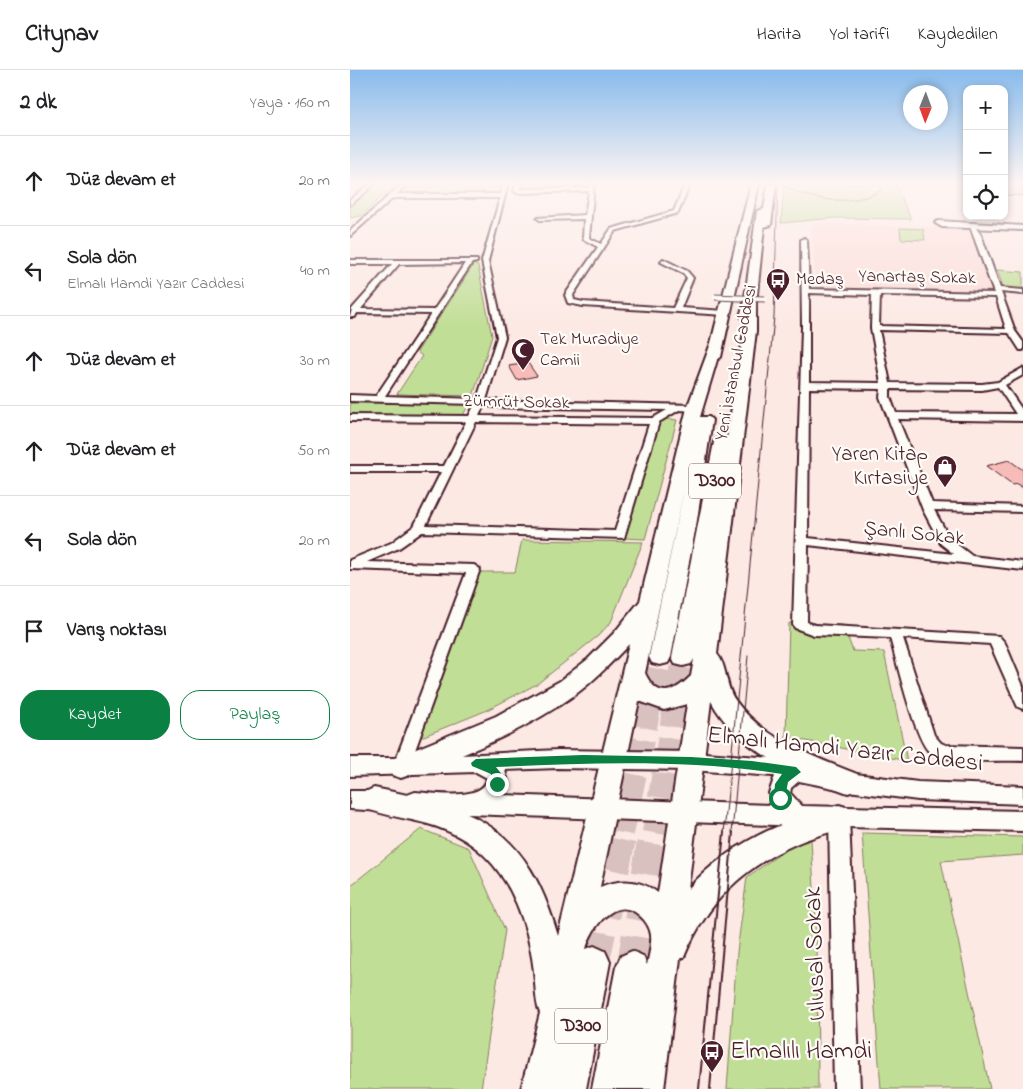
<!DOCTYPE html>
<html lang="tr">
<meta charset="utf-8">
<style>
body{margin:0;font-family:"Indie Flower",sans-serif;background:#f2f2f2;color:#202124}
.controls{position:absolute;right:15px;top:15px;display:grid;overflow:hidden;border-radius:10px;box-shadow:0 2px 8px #0003}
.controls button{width:45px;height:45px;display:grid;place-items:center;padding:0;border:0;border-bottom:1px solid #e0e0e0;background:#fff;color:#202124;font:25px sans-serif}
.compass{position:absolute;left:553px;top:15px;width:45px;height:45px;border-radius:50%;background:#fff;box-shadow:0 2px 8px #0003;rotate:181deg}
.stop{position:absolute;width:15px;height:15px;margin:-11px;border:4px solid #0b8043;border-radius:50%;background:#fff}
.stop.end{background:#0b8043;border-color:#fff;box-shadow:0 1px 5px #0008}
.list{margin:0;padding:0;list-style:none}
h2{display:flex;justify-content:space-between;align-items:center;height:65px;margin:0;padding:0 20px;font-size:21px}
h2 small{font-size:16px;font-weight:400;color:#757577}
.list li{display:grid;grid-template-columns:32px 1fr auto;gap:15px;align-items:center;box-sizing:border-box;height:90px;padding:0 20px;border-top:1px solid #e0e0e0}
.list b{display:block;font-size:19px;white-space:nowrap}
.list p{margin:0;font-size:16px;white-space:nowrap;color:#757577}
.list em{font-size:16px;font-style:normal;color:#757577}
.actions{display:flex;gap:10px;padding:15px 20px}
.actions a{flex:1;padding:11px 0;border:1px solid #0b8043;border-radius:20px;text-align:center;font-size:18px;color:#0b8043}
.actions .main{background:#0b8043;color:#fff}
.icon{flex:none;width:28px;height:28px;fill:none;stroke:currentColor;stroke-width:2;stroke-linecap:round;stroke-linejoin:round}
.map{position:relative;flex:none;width:673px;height:1019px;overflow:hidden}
header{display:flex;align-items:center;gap:30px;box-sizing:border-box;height:70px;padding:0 25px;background:#fff;border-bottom:1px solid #e0e0e0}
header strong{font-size:24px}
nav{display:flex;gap:28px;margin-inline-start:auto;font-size:18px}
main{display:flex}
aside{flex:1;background:#fff}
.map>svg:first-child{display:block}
.built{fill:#fbdcd7}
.green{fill:#c1de96;stroke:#867e60}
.building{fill:#f8bcb8;stroke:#4a1f2b}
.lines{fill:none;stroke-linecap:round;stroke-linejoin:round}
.trunk-tunnel-far1{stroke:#d8c1bf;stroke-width:24;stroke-dasharray:24 12;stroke-linecap:butt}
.trunk-tunnel{stroke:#d8c1bf;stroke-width:31;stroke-dasharray:31 16;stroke-linecap:butt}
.minor-casing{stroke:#4a1f2b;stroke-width:4}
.tertiary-casing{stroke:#4a1f2b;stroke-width:4}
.secondary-casing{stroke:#4a1f2b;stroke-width:4}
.trunk-casing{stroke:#4a1f2b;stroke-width:4}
.minor{fill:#fdfcf7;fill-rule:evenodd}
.tertiary{fill:#fdfcf7;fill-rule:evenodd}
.secondary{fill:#fdfcf7;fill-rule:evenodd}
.trunk{fill:#fdfcf7;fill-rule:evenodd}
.tram-far1{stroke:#4a1f2b;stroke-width:1}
.tram{stroke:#4a1f2b;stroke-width:2}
.pedestrian-bridge-casing{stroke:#4a1f2b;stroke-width:7;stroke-linecap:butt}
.pedestrian-bridge{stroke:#fdfcf7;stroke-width:5}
.route{fill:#0b8043}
.labels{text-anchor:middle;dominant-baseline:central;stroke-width:4.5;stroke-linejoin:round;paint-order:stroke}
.far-street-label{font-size:18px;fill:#4a1f2b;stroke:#fdfcf7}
.far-poi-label{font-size:18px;fill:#4a1f2b;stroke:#fdfcf7;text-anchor:start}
.shield{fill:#fdfcf7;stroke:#806168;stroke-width:1}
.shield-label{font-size:20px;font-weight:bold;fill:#4a1f2b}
.poi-label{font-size:21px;fill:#4a1f2b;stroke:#fdfcf7;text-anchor:end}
.street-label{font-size:21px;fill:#4a1f2b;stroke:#fdfcf7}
.near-street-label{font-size:25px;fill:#4a1f2b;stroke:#fdfcf7}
.near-poi-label{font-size:25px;fill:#4a1f2b;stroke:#fdfcf7;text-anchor:start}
</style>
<header>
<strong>Citynav</strong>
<nav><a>Harita</a><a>Yol tarifi</a><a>Kaydedilen</a></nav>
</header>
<main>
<aside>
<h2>2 dk<small>Yaya · 160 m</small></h2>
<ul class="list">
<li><svg class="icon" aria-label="ahead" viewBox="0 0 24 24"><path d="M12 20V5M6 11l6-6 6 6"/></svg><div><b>Düz devam et</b></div><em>20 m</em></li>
<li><svg class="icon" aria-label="left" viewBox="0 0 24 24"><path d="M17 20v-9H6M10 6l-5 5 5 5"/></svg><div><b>Sola dön</b><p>Elmalı Hamdi Yazır Caddesi</p></div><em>40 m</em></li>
<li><svg class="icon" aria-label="ahead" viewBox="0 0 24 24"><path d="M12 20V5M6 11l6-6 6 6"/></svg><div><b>Düz devam et</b></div><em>30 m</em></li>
<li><svg class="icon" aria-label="ahead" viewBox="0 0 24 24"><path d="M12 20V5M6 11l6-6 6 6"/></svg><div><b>Düz devam et</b></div><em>50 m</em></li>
<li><svg class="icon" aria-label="left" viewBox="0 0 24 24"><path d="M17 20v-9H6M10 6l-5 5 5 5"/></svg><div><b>Sola dön</b></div><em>20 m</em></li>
<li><svg class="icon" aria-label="arrive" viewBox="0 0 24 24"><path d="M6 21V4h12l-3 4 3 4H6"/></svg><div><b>Varış noktası</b></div></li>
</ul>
<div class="actions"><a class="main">Kaydet</a><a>Paylaş</a></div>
</aside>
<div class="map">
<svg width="673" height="1019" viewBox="0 0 673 1019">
<rect width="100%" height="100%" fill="#fce9e4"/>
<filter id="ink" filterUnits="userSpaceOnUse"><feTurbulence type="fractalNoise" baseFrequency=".02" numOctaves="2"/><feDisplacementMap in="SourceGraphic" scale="10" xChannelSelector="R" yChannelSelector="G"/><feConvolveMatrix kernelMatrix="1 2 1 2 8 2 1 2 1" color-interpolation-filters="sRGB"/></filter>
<g filter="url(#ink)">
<path class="built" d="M470,153L620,158L646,223L466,218L461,155Z"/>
<path class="green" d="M26,114H45L11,146L0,148V136Z
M63,114H152L149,125H55Z
M434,114H545L561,149L484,148L431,153Z
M550,158L573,159L575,170L551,169Z
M124,194L128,196L142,266L123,326L47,324L72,286L67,282Z
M647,200L673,202V220L654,219Z
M0,333H120L113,345H0Z
M310,348L327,350L295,469L274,468Z
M172,470L293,472L261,552L248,566L187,614L135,641L69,668L129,502H165Z
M439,553L493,555L503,581L534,582L557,691L436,667Z
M71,759L119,778L155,860L131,1019H0V816Z
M512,763L673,767V785L591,791L640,1019H531Z
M454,767L461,770L467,867L468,1019H377L387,882L397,807Z"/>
<path class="building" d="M654,114H673V126L654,125Z
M178,293L187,306L167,310L159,296Z
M659,390L673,400V418L667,414L662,415L636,396Z"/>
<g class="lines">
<path class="trunk-tunnel-far1" d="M272,763L310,587
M304,763L333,588"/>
<path class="trunk-tunnel" d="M244,892L272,762
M282,897L304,762"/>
<g class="minor-casing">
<path id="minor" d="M20,114H25L0,135V130Z
M52,114H57L47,124H151L153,114H158L138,191L155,267L136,330L344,335L349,338L344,341L329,340L309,352L274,468L72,462L49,478L17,492L124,495L130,499L59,697L57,702L51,704L45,702L43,697L116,503L0,499V490L41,473L64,456L91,402H0V396H94L116,352L0,351V345L119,346L125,334L0,331V325L26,326L81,244L7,243L5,247H0L2,239L42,194H0V190H127V192L122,193L35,326L127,329L147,267L132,191L150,128H43L0,166V161ZM115,193L84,240L11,239L49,194ZM134,335L144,337L317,340L303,348L129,346ZM126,352L299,354L265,461L76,455Z
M166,114H171L170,119L239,118V114H244L239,168L251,174L261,159L324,141L335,114H340L328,143L265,161L223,225L224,230L233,232L323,238L337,208L333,203L311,192L313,189L337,201L343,208L331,238L375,241L379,243L375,245L233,236L218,233L215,225L248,177L233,169L234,149L190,150L187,148L235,145L239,121L167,123L164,121Z
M623,154L631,165L650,218L673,220V224L651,222L665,261L673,272V280H670L659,263L529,260L540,313L632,314L648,312L673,298V305L655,315L673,341V351L548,349L582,433L673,436V442L584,440L600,469L622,486L673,492V500L458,475L457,552L465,555L649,566L655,573L673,616V639L668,637L666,633L640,574L553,568L584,665L591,673L596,675L673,677V691C650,690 599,694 581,683C566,675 546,588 540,568L464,565L445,558L443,555L452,257L451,170L454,168L457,170L459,219L644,223L620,156ZM459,223L522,225L521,258L531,313L459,312ZM530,225L646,227L656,259L529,256ZM648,317L666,344L546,343L540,327V319L632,320ZM459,318L531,319L530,327L573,440L591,474L604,484L458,468Z"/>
</g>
<g class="tertiary-casing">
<path id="tertiary" d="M588,151L673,156V160L592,157L585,153Z
M489,738L496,741L499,747L510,1019H484L479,747L482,741Z"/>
</g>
<g class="secondary-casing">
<path id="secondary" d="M208,680L341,682L422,688L498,703L568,712L673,716V734L568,730L498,721L449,711L441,718L440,723L452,736L673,741V761L451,756L65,742L57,739L54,732L57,725L65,722C82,723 135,732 137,708L126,702L0,706V688H51ZM208,698L341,700L422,706H425L419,723L422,735L152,725L158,713L155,700Z
M0,721H33L41,724L44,731L41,738L33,741L0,739Z"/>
</g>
<g class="trunk-casing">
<path id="trunk" d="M401,114H409L371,287L367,290L350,347H359L362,350L347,450L321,587L318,593L310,595L302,593L299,587L335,415L295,603C307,629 323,624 341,606L344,589L341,594L333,596L325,594L322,588L364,372L366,369H377L394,261V249L390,246L394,234L407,141L414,139L418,114H426L421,155L414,157L406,234V261L367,584C377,595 375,616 385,630C412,669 464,687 507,704L511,712L507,720L498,723C447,705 388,681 361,631L338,819C378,774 432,751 489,735L499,738L503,747L499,756C482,762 464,766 448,773C393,797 357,832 334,887L330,889L314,1019H278L285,975L278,1019H242L266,897L271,886L282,881L293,886L297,895C299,886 302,874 301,865C300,857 295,850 289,845C265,824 241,858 236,879L244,876L255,881L260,892L236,1019H171L190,943C186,934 186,924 185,913C184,897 181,880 177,864C162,809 134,770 78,754C57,748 35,746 15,738L11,730L15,722L24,718C130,739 176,757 208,866L279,574C262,592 246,609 226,624C175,661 111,687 51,708L42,705L38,697L42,689L146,646L210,611L238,589L264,563L290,531L337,338L361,273ZM289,631L314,640L337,634L308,823C290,809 270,809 250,817Z"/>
</g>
<use href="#minor" class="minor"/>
<use href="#tertiary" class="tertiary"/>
<use href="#secondary" class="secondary"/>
<use href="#trunk" class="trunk"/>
<path class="tram-far1" d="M432,114C457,132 507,137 533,119L528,114
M374,763L424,247L428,114
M382,763L398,586"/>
<path class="tram" d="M349,1019L374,762
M360,1019L383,762"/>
<g class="pedestrian-bridge-casing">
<path id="pedestrian-bridge" d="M365,227L415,229"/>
</g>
<use href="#pedestrian-bridge" class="pedestrian-bridge"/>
</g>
</g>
<linearGradient id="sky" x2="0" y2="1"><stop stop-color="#88bbec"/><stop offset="0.44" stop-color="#fef5f3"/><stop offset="1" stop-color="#fef5f3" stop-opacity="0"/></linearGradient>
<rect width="673" height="257" fill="url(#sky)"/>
<path class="route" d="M233,685L341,687L402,691L446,697L451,702L438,712L435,728L430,733L424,728L425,714L432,704C338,689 241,693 146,697L153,706V714L147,719L142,714L141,704L122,696L121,693L126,689Z"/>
<defs>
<g id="bus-pin" transform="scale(1.25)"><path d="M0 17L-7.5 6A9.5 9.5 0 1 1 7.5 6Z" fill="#4a1f2b" stroke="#fdfcf7"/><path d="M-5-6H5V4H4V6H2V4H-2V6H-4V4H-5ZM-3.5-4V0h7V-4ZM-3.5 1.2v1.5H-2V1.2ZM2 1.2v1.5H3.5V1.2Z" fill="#fff"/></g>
<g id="mosque-pin" transform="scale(1.25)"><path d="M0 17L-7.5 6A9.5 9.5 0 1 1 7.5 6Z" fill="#4a1f2b" stroke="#fdfcf7"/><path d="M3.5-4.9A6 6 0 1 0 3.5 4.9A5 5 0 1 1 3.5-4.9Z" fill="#fff"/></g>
<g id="shop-pin" transform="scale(1.25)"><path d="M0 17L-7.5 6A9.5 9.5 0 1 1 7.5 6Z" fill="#4a1f2b" stroke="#fdfcf7"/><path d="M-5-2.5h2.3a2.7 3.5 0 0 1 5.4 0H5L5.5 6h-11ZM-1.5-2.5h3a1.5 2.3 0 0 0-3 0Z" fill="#fff"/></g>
</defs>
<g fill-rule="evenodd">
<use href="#bus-pin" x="428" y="210"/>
<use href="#mosque-pin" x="173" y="280"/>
<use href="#shop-pin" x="595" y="397"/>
<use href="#bus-pin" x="362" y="982"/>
</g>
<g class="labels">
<g class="far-street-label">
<text transform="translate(567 208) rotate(1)">Yanartaş Sokak</text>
<text transform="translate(387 293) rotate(-79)">Yeni İstanbul Caddesi</text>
<text transform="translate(166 333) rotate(1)">Zümrüt Sokak</text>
</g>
<g class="far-poi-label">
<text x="446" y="210">Medaş</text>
<text x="190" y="270">Tek Muradiye<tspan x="190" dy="21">Camii</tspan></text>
</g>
<g class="shield">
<rect x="339" y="393.5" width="52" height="35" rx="4"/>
<rect x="205" y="938.5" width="52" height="35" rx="4"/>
</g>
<g class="shield-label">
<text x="365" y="411">D300</text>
<text x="231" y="956">D300</text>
</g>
<g class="poi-label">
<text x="578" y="385">Yaren Kitap<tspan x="578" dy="24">Kırtasiye</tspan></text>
</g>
<g class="street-label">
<text transform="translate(564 464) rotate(6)">Şanlı Sokak</text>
</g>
<g class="near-street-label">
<text transform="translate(495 680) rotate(6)">Elmalı Hamdi Yazır Caddesi</text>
<text transform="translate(466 884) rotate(-92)">Ulusal Sokak</text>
</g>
<g class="near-poi-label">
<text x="380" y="982">Elmalılı Hamdi</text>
</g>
</g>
</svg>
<div class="controls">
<button>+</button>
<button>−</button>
<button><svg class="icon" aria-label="locate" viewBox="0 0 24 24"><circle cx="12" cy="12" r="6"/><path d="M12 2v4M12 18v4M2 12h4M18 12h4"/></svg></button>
</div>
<svg class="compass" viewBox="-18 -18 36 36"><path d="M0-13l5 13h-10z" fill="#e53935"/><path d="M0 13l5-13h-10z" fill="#757577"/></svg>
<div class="stop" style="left:430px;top:728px"></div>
<div class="stop end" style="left:147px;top:714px"></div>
</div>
</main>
